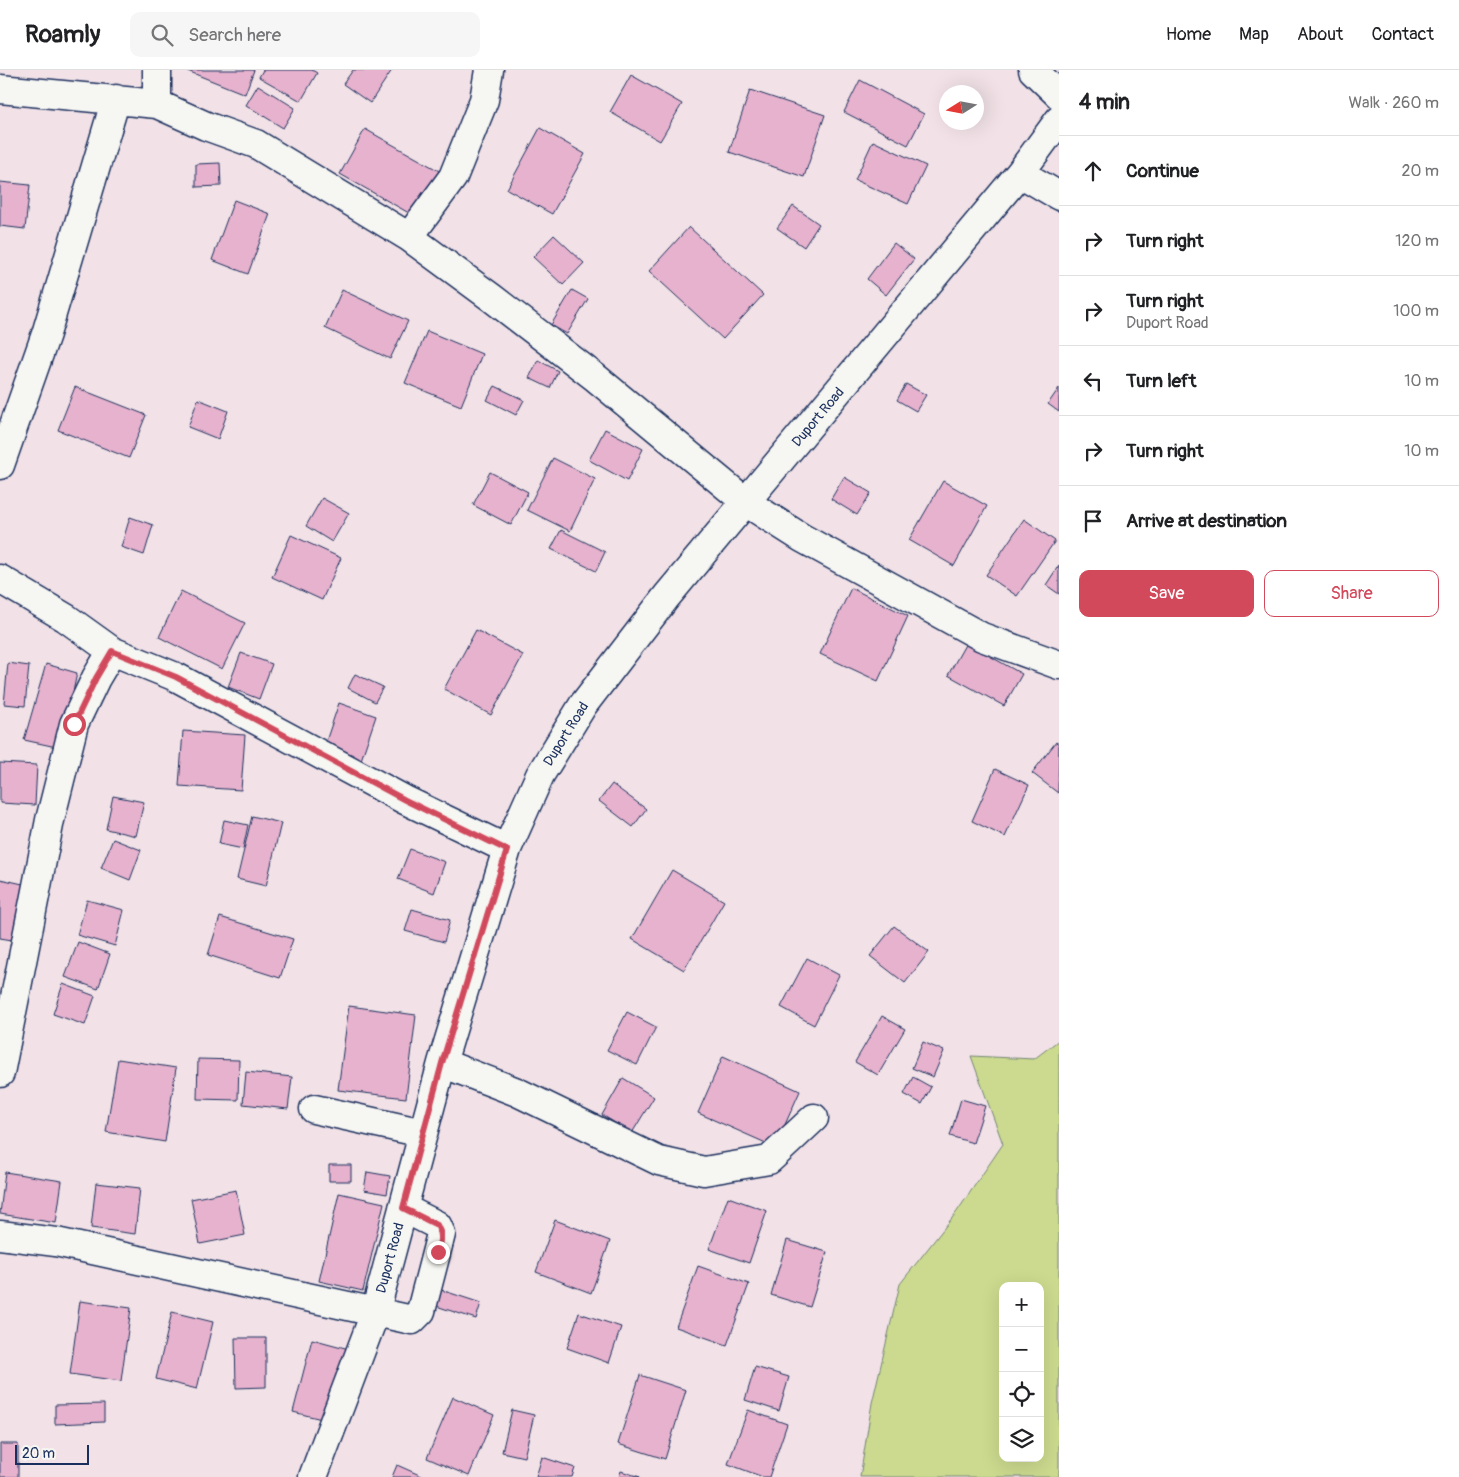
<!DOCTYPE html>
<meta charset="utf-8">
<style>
body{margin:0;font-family:Pangolin,sans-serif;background:#f6f6f6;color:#202124}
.controls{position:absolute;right:15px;bottom:15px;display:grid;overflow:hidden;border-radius:10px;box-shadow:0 5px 20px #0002}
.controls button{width:45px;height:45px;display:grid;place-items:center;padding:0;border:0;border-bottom:1px solid #e0e0e0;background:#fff;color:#202124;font:25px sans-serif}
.compass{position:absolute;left:939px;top:15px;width:45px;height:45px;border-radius:50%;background:#fff;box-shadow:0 5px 20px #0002;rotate:259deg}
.scale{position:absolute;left:15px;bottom:12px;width:74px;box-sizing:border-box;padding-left:5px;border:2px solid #1b2f5e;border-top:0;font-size:14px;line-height:18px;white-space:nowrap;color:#1b2f5e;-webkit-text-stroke:4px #f6f6f2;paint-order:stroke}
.stop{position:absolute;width:15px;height:15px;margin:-11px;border:4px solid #d1495b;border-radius:50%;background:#fff}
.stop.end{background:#d1495b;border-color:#fff;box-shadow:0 1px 5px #0008}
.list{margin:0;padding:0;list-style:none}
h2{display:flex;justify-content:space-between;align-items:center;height:65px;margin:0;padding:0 20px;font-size:21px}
h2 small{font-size:16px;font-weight:400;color:#757577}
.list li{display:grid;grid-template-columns:32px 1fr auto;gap:15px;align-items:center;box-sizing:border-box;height:70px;padding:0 20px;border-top:1px solid #e0e0e0}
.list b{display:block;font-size:19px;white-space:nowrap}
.list p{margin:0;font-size:16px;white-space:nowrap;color:#757577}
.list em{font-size:16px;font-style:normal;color:#757577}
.actions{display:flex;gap:10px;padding:15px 20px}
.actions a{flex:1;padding:11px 0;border:1px solid #d1495b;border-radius:10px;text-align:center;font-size:18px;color:#d1495b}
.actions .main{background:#d1495b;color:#fff}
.icon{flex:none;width:28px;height:28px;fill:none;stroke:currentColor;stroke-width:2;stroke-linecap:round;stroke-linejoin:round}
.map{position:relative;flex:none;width:1059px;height:1407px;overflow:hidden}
header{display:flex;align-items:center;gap:30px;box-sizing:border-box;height:70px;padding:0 25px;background:#fff;border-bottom:1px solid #e0e0e0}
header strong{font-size:24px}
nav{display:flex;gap:28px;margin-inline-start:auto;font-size:18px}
.search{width:350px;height:45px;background:#f6f6f6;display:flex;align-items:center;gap:12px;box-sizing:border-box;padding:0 18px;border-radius:10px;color:#757577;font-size:19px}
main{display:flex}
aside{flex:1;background:#fff}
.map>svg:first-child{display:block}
.green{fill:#cbda8e;stroke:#738476;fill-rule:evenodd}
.building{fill:#e7b2cd;stroke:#1b2f5e}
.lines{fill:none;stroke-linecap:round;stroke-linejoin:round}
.minor-casing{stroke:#1b2f5e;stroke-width:31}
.minor{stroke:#f6f6f2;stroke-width:28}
.route{stroke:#d1495b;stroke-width:6}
.labels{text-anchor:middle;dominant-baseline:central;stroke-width:4;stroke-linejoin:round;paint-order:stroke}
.street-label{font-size:14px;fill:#1b2f5e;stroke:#f6f6f2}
</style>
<header>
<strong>Roamly</strong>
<div class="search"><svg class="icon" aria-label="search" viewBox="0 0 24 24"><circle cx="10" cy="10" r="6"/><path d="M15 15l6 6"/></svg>Search here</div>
<nav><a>Home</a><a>Map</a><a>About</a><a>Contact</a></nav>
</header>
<main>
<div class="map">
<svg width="1059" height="1407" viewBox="0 0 1059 1407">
<rect width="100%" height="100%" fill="#f2e2e7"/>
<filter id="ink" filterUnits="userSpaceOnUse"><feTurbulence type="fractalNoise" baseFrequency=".02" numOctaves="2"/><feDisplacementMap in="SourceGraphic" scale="10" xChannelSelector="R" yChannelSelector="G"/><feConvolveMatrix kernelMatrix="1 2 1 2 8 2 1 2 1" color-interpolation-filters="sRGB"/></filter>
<g filter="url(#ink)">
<path class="green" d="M1059,970V1407H860L872,1333L900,1214L956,1143L1003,1074L971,986L1034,989ZM1003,1216H1040V1388H1003Z"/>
<path class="building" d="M185,0H254L245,24Z
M263,0H312L317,3L301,31L259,7Z
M353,0H392L370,33L343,14Z
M631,5L682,34L660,71L610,42Z
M860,10L924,44L908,75L844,42Z
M258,15L295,38L283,58L246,35Z
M750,20L825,45L804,107L729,82Z
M540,58L585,84L552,144L507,119Z
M365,59L441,102L416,147L340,104Z
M873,71L926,96L908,134L855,110Z
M220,93L221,116L196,117V94Z
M0,112L30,115L25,159L0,156Z
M234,130L270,144L248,204L212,190Z
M793,136L819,154L804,177L777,158Z
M689,157L763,225L723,269L649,201Z
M554,165L584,193L563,215L533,187Z
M894,173L914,189L886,225L867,209Z
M342,220L408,251L390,289L325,258Z
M572,220L588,229L567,264L551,255Z
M427,261L482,284L461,336L405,313Z
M538,290L558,301L550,318L529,308Z
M906,314L926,325L916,341L897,330Z
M495,316L524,330L516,345L487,330Z
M75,317L146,345L129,388L58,360Z
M1059,318V342L1048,334Z
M198,329L228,341L218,369L188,357Z
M605,359L643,379L627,411L589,390Z
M553,388L595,409L570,461L527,440Z
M490,402L528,422L511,455L473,435Z
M844,407L871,423L857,445L831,429Z
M943,411L987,436L954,496L909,470Z
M322,428L349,443L332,472L306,456Z
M130,447L153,455L144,485L121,477Z
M1024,449L1055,471L1017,526L986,505Z
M561,460L605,482L596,501L551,479Z
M291,465L341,488L322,530L272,507Z
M1059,495V524L1046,515Z
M851,518L908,546L878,611L820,584Z
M181,521L245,553L222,599L159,567Z
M476,560L523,585L491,645L444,619Z
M966,573L1022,604L1004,636L948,605Z
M241,583L272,594L259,629L228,617Z
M8,593L29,596L25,636L4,634Z
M46,594L77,603L61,678L24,670Z
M355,604L383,617L375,632L348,618Z
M339,633L376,646L361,690L324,677Z
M183,661L245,665L241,720L179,716Z
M1056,672L1059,674L1058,723L1032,703Z
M0,693L37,695L35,735L0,733Z
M995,699L1029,715L1005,767L972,751Z
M612,714L646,739L633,757L599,731Z
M113,726L144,732L136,766L106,759Z
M252,746L281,753L266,816L237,809Z
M224,750L248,755L243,779L219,774Z
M113,769L141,780L130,810L101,798Z
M410,779L445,792L434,823L398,809Z
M672,800L724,831L684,900L632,869Z
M0,809L23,814L12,870L0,868Z
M87,830L124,840L115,876L77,865Z
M412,839L450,850L444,872L405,861Z
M220,847L293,869L280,908L208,885Z
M894,856L929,882L905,913L870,886Z
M78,872L110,884L98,919L65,907Z
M807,888L839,905L814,955L781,937Z
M63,914L95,926L85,955L53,944Z
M349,936L416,945L406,1028L338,1020Z
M627,942L656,957L637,995L607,980Z
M882,946L905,959L878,1005L855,992Z
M923,972L944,981L933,1007L912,998Z
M723,986L800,1021L775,1077L698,1043Z
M118,989L176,998L165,1072L106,1062Z
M198,989L239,990L238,1030L197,1029Z
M246,1002L292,1007L288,1039L243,1034Z
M913,1007L931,1017L922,1034L904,1024Z
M623,1008L654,1027L632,1063L602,1045Z
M961,1029L985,1036L973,1073L950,1066Z
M329,1095H351V1111H329Z
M5,1102L62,1111L56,1153L0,1144Z
M367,1102L390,1106L387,1124L364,1120Z
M96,1113L140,1118L135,1164L91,1158Z
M236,1120L245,1165L200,1174L191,1129Z
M339,1123L384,1133L363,1221L319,1211Z
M728,1127L767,1141L749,1193L709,1179Z
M555,1150L610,1171L591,1223L536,1202Z
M787,1170L827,1182L810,1237L771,1225Z
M698,1196L749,1214L727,1275L676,1257Z
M438,1219L481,1233L476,1249L433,1235Z
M80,1231L131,1238L121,1311L70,1304Z
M172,1242L213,1252L197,1319L156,1309Z
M579,1243L621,1257L609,1293L567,1278Z
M235,1268H266V1317L236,1318Z
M312,1269L349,1279L330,1351L293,1342Z
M755,1297L789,1307L779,1341L745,1330Z
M640,1305L686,1320L665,1389L618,1374Z
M453,1327L494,1345L469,1406L427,1388Z
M104,1334V1352L55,1354V1335Z
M512,1340L534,1345L524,1387L502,1382Z
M748,1340L787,1354L769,1407H763L728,1394Z
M0,1374H18V1407H0Z
M542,1387L575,1398L572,1407H536Z
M397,1395L424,1407H392Z
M621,1401L640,1407H619Z"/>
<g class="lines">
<g class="minor-casing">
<path id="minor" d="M1033,0L1059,25
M0,19L157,34L206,56L256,74L409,167L492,228L596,308L747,433L802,468L982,567L1059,595
M157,34V0
M1020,103L1059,126
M409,167L453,107L484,30L489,0
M0,395L46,264L116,29
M0,509L66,548L112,581L176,607L405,730L507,779
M442,993L517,1022L659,1091L704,1101L769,1090L814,1048
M0,1003L50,750L74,654L96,608L112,581
M314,1039L423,1063
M0,1165L56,1172L412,1250L421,1241L441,1164L437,1155L403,1138
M313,1407L375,1243L442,993L507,779L540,705L583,635L667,526L1020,103L1059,50"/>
</g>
<use href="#minor" class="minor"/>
</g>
</g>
<g class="lines" filter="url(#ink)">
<path class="route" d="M74,654L96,608L112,581L176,607L405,730L507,780L442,993L403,1138L437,1155L441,1164L438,1182"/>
</g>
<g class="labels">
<g class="street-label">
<text transform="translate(818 347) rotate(-50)">Duport Road</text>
<text transform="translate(566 664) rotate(-58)">Duport Road</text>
<text transform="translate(390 1188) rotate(-75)">Duport Road</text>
</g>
</g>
</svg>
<div class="controls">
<button>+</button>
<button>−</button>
<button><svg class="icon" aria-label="locate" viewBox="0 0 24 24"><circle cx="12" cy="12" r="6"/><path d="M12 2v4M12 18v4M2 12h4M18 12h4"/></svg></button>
<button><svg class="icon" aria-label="layers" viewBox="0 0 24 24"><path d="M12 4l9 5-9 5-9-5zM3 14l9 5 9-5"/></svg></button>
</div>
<svg class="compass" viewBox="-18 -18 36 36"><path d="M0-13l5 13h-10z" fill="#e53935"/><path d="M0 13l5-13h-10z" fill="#757577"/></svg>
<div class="scale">20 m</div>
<div class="stop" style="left:74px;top:654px"></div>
<div class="stop end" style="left:438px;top:1182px"></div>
</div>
<aside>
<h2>4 min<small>Walk · 260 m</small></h2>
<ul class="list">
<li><svg class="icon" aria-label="ahead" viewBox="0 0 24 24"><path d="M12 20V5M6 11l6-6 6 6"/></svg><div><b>Continue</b></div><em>20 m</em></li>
<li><svg class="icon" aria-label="right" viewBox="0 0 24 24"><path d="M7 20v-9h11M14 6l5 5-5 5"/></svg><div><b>Turn right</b></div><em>120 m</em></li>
<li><svg class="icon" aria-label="right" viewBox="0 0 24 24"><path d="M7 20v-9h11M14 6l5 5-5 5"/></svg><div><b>Turn right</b><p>Duport Road</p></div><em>100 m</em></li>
<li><svg class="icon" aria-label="left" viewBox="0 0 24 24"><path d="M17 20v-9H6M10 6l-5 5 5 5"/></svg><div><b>Turn left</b></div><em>10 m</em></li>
<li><svg class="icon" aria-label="right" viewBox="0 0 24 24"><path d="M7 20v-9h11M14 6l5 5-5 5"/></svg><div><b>Turn right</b></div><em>10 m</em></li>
<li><svg class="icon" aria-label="arrive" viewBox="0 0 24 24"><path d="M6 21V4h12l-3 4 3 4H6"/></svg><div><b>Arrive at destination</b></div></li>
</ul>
<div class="actions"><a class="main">Save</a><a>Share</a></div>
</aside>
</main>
